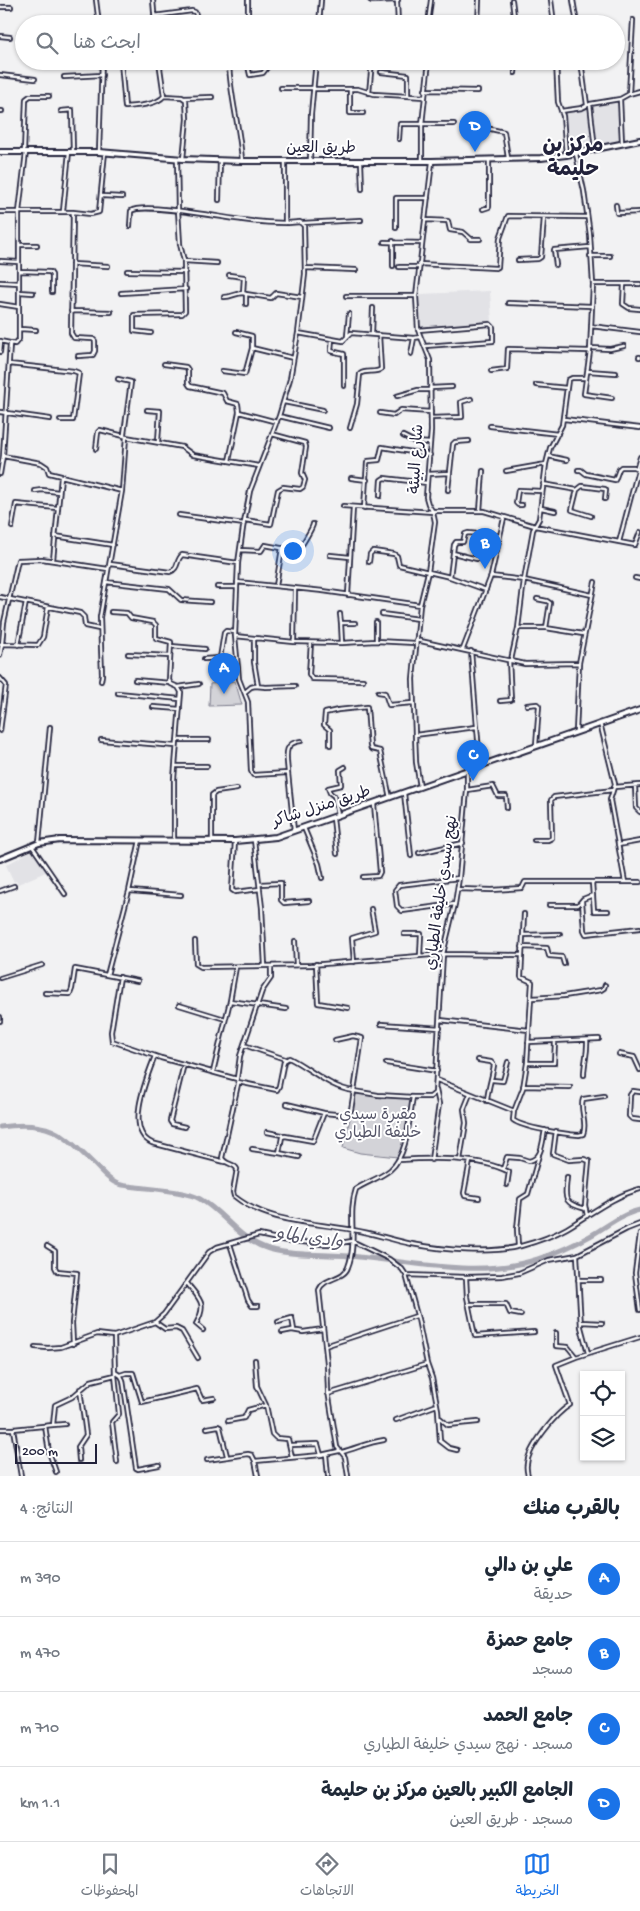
<!DOCTYPE html>
<html lang="ar">
<meta charset="utf-8">
<style>
body{margin:0;font-family:"Gochi Hand","Playpen Sans Arabic",sans-serif;background:#f2f2f3;color:#1f2937;direction:rtl}
.controls{position:absolute;right:15px;bottom:15px;display:grid;overflow:hidden;border-radius:0px;box-shadow:0 1px 4px #0004}
.controls button{width:45px;height:45px;display:grid;place-items:center;padding:0;border:0;border-bottom:1px solid #e0e1e3;background:#fff;color:#1f2937;font:25px sans-serif}
.scale{position:absolute;left:15px;bottom:12px;width:82px;box-sizing:border-box;padding-left:5px;border:2px solid #22223b;border-top:0;font-size:14px;line-height:18px;white-space:nowrap;color:#22223b;-webkit-text-stroke:4px #fff;paint-order:stroke}
.you{position:absolute;left:292px;top:550px;width:18px;height:18px;margin:-12px;border:4px solid #fff;border-radius:50%;background:#1a73e8;box-shadow:0 0 0 8px #1a73e833}
.badge{display:grid;place-items:center;width:32px;height:32px;border-radius:50%;background:#1a73e8;color:#fff;font-size:16px;font-weight:700}
.pin{position:absolute;translate:-50% -41px;filter:drop-shadow(0 1px 2px #0008)}
.pin::after{content:'';position:absolute;top:26px;width:18px;height:15px;background:inherit;clip-path:polygon(0 0,100% 0,50% 100%)}
.list{margin:0;padding:0;list-style:none}
h2{display:flex;justify-content:space-between;align-items:center;height:65px;margin:0;padding:0 20px;font-size:21px}
h2 small{font-size:16px;font-weight:400;color:#747a83}
.list li{display:grid;grid-template-columns:32px 1fr auto;gap:15px;align-items:center;box-sizing:border-box;height:75px;padding:0 20px;border-top:1px solid #e0e1e3}
.list b{display:block;font-size:19px;white-space:nowrap}
.list p{margin:0;font-size:16px;white-space:nowrap;color:#747a83}
.list em{font-size:16px;font-style:normal;color:#747a83}
.icon{flex:none;width:28px;height:28px;fill:none;stroke:currentColor;stroke-width:2;stroke-linecap:round;stroke-linejoin:round}
.map{position:relative;flex:none;width:640px;height:1476px;overflow:hidden;direction:ltr}
.search{position:absolute;background:#fff;box-shadow:0 1px 4px #0004;left:15px;right:15px;top:15px;height:55px;display:flex;align-items:center;gap:12px;box-sizing:border-box;padding:0 18px;border-radius:28px;color:#747a83;font-size:19px}
.sheet{height:365px;background:#fff}
nav{display:flex;justify-content:space-around;align-items:center;box-sizing:border-box;height:70px;border-top:1px solid #e0e1e3;background:#fff;font-size:14px;color:#747a83}
nav a{display:grid;justify-items:center;gap:2px}
nav .on{color:#1a73e8}
.map>svg:first-child{display:block}
.built{fill:#e2e2e6}
.green{fill:#d3d3d8;stroke:#7a7a8a}
.lines{fill:none;stroke-linecap:round;stroke-linejoin:round}
.river{stroke:#a8a8b2;stroke-width:5}
.minor-casing{stroke:#22223b;stroke-width:6}
.major-casing{stroke:#22223b;stroke-width:8}
.minor{stroke:#fff;stroke-width:2.5}
.major{stroke:#fff;stroke-width:4}
.labels{text-anchor:middle;dominant-baseline:central;stroke-width:4;stroke-linejoin:round;paint-order:stroke}
.street-label{font-size:16px;fill:#22223b;stroke:#fff}
.park-label{font-size:16px;fill:#57576a;stroke:#fff}
.water-label{font-size:18px;font-style:italic;fill:#58586b;stroke:#fff}
.district-label{font-size:21px;font-weight:bold;fill:#22223b;stroke:#fff}
</style>
<div class="map">
<svg width="640" height="1476" viewBox="0 0 640 1476">
<rect width="100%" height="100%" fill="#f2f2f3"/>
<filter id="ink" filterUnits="userSpaceOnUse"><feTurbulence type="fractalNoise" baseFrequency=".02" numOctaves="2"/><feDisplacementMap in="SourceGraphic" scale="10" xChannelSelector="R" yChannelSelector="G"/><feConvolveMatrix kernelMatrix="1 2 1 2 8 2 1 2 1" color-interpolation-filters="sRGB"/></filter>
<g filter="url(#ink)">
<path class="built" d="M618,101V141L597,145L596,144L592,106L594,104Z
M589,109L593,146L568,151L567,140L568,138L564,112L566,110Z
M490,291L492,322L422,328L420,325L418,296L420,294Z
M33,850L48,871L18,884L16,881L14,882L6,865Z"/>
<path class="green" d="M235,681L242,705L209,706L210,684Z
M356,1094L409,1097L411,1099L401,1152L398,1157L360,1153L343,1148Z"/>
<g class="lines">
<path class="river" d="M0,1127C50,1120 61,1132 95,1165C102,1172 109,1181 118,1184C124,1186 131,1186 137,1187C153,1189 186,1191 200,1199C225,1213 238,1240 269,1249C298,1257 330,1253 359,1257C419,1263 480,1278 538,1259C556,1253 574,1245 590,1236C606,1227 621,1214 640,1210"/>
<g class="minor-casing">
<path id="minor" d="M96,0L99,24
M153,0L155,24
M248,0V24
M370,0L372,1L398,0
M512,0L515,24
M551,0L554,24
M573,0L577,24
M397,1L398,24
M0,7H11
M154,16L192,11L195,12L198,21H224L236,24
M319,24L321,0
M428,24L431,0
M478,24L479,0
M0,36L10,37
M159,61L164,96L182,97L186,100L187,119L183,159
M247,61L250,75L263,73L272,61
M556,61L558,102L563,116L566,155
M581,61L587,105
M121,62L125,107C136,106 157,105 164,96
M102,63L126,61
M229,63C230,96 240,128 242,161
M381,72L408,75V96
M515,73L516,61
M0,75L35,79
M64,77L102,75
M281,88H314
M313,89H358L374,94L425,97
M350,89V113H363
M425,90L478,91
M369,93L372,62
M629,94L633,20
M184,98L212,97
M620,99L622,143
M590,104L595,149
M0,111H2
M61,111L72,110L73,152
M561,111L582,108L590,104L620,99L629,94L640,91
M481,118L482,127L504,132L508,158
M399,139L400,124H454
M24,152L26,99L30,96H49
M99,152L102,61
M576,154L584,191L590,235L593,284L590,351L584,394L612,398
M285,161V221L288,223L300,222L304,226L305,274L298,333L290,379L279,416L250,491L243,528L238,563L235,636L239,679L248,702L251,771L253,775L288,773L294,831
M310,161L311,114L316,61
M422,161V124L429,61
M361,162L362,189
M102,196L122,197
M219,200L220,160
M616,205L617,213L640,212
M483,209L489,207V160
M63,211L69,152
M0,212H73
M426,220L448,221L450,230L463,232L471,239H480
M302,223L361,220
M130,226L131,211C143,202 224,218 243,220C258,222 272,223 286,223
M396,228V198H428
M393,241V266
M384,242L422,243
M19,245H37
M590,256H610
M518,260L538,259L541,257L544,217
M0,261L19,262
M184,261L217,263
M72,264L108,266
M419,264L496,268L498,267L500,238L508,216L586,217
M556,265L554,250L590,247
M399,267H419
M305,268L356,270
M20,271L50,272L52,275V292
M127,271L185,272
M229,275L244,277L243,293L246,294
M0,282L19,283
M593,284H640
M624,284L623,304L629,308L640,309
M19,292L33,293
M121,293L186,289
M346,296H416
M224,297C232,297 236,293 243,293
M508,303L592,306
M0,304L19,307
M246,304V294L271,298L276,293L302,297
M71,311L111,312
M591,326L640,332
M20,329L36,330
M418,330L490,324L493,327V341L425,346
M236,332L252,336V348L293,358
M151,333L134,331V315L182,314L185,311L184,261L180,244L178,210L177,158
M298,333L343,341L351,333L414,338L420,337
M372,334L373,308
M347,336L349,314
M332,339L331,351L344,354V386
M0,341L15,344L19,339V212L26,152
M10,344L3,456L41,463L47,467L49,473L122,491L126,437L182,447L193,455L259,466
M590,348L610,349L624,346
M0,352L1,341
M411,354L414,338
M78,356L93,355L95,351V341L93,339L74,338L71,333L73,212L91,214L99,212L105,152
M639,357H640
M9,364L74,371L79,373L73,420H60
M164,364L186,367L188,370V383L190,386L223,393L227,401L238,404L239,412L277,422
M222,371L245,374L252,348
M491,371L507,369L508,349L590,351
M588,371L616,373
M586,378H572L568,380L562,425L550,448L546,464L539,519L533,530L524,580L592,595
M118,379L131,382L124,434V436L126,437
M536,385L567,388
M430,388L452,387
M397,396L418,390H431
M284,402L323,410
M147,410L160,411L158,441
M0,412L50,419
M380,413L394,415L401,410L431,412
M279,416L329,428
M431,418L462,417L461,402L471,399
M564,419L640,428
M490,426L558,434
M350,428L357,404L360,374C366,369 375,374 381,369L379,335
M403,436L415,442L430,443
M96,449L98,432L100,430L124,436
M548,456L567,460
M229,461L239,412
M637,467L640,457
M578,470H581L586,474L615,480L619,469L621,467H634L640,470
M506,471L546,464
M0,474L3,456
M428,474L449,473
M351,478L367,480
M543,484L577,490L582,486L605,489L606,490L605,499
M448,490L453,444L455,442L469,441
M577,490L572,510L591,516
M35,491L42,490L59,492
M380,496L381,480L384,478L427,483
M522,505H518L516,503L518,490L542,491
M343,506L433,512
M364,508L367,463L368,461L379,460L382,447L430,455
M541,508L555,511
M433,511H484L535,526L635,545L640,532
M480,511L483,471
M179,515L244,524
M245,520L271,524L278,490L283,487L300,489L303,487L305,480L302,473L306,447L305,443L272,434
M12,527L16,504L57,508
M55,536L113,545
M619,542L638,470
M240,550L261,551L265,545L281,548
M453,553L477,559
M330,555L350,557
M53,560L61,477
M369,562L370,554L373,551L394,554L397,556L399,565L450,577L486,590
M110,564L170,572C179,569 176,560 182,555L238,563
M491,576L524,580L518,628L511,660
M450,577L454,545L456,542H463L465,534L468,533L500,536
M635,578L640,579
M106,582L169,589L181,600L210,602
M237,582L323,591L420,605
M276,586L282,548L299,549C302,545 313,527 313,524
M217,587H237
M348,595L353,507
M0,597L80,613L84,617L85,626L99,629
M537,599L547,601L550,603L546,628
M111,612L127,613L131,618L153,622L156,625V638L171,642L169,680L171,684L178,687L181,692L174,779V841
M340,614L341,623
M382,614L419,619
M376,622V641
M518,628H546L583,634
M235,636L294,642L342,643L376,641L415,643
M254,639V662L258,686
M416,640L525,664L579,663
M294,642L295,588
M311,643L309,674L312,679L363,680
M342,643L341,623H355
M0,644H2L4,622L18,560L42,559L108,569
M18,645L26,602
M171,646L205,649
M463,649L491,576L504,518
M471,651L480,765
M128,654L170,656
M0,655L2,644L38,645L43,637L48,607
M204,659L220,658L224,633L226,631L235,632
M0,678L6,685L0,731
M135,680L170,683
M101,681L102,675L100,617L122,491
M178,687L199,684
M245,692L251,687L255,686L266,687L295,686
M378,692L385,693L389,705L413,703
M118,693L180,699
M500,701L511,700L509,660
M527,705L537,704L539,706L536,745
M153,707L180,709
M600,723L615,784L610,800L625,882H640
M576,732L579,663L595,582
M415,735L476,727
M101,740L176,746
M177,740H209
M330,745V730L324,725L325,713L338,710L367,707L370,746L371,749L380,751L390,798
M175,766H207
M288,773C287,757 282,743 301,741
M635,786L636,808L640,812
M420,787L416,762L413,679L420,605L428,572L435,522L433,512L428,504L426,497L431,431L430,360L418,330L416,296L432,162
M614,787L640,785
M467,790L493,786L498,796H506L507,808
M404,793L411,856
M338,815L334,796L330,793L328,788L341,785L340,770L345,767
M333,818L337,854
M304,828L319,864L322,878
M254,840L262,908L265,966
M534,840H548L552,838L551,800L554,797L613,790
M212,841V795L216,792L237,789
M235,841L232,890L235,892L260,889
M39,843L50,727
M618,845L640,841
M32,846L65,894
M419,853L463,843
M363,877L378,876L380,872L374,804
M592,882L594,911H608
M260,884L281,883V900L284,903L309,901
M458,889L492,890L522,888L525,882H625
M0,891L14,886
M130,891L181,895
M582,901L584,930L586,934L640,928
M455,904L402,911L397,906L395,890L399,885L459,878
M549,905H578L583,899L593,895
M524,914L521,977L532,982L527,1063L523,1088L514,1111L513,1120C523,1128 565,1134 579,1135L583,1134C588,1122 579,1110 583,1099L604,1096
M404,934H421L420,956
M523,935L560,934
M195,941L196,964L201,967L311,965L443,954L522,955
M295,941L296,965
M522,947L547,948L549,956L562,957L564,964
M354,962L352,938L375,931L371,909
M316,964L318,1003L348,1008
M107,975L129,891L140,840
M120,977L111,1032L112,1041L161,1058L237,1079L238,1084L222,1158C226,1165 234,1163 237,1169L233,1192L234,1196C267,1223 313,1222 353,1230C373,1233 392,1240 412,1244C443,1250 490,1254 521,1246C536,1242 553,1236 567,1228C591,1214 613,1196 640,1189
M0,978L42,965
M45,993L70,994L72,989L75,969L138,981
M532,998L564,996L601,990L604,988L605,985
M230,1001L286,1009
M179,1005L225,1019
M0,1017V1021
M440,1020L529,1030
M381,1024L440,1028
M335,1040L353,1036L362,1038L354,1091L378,1095L413,1097
M528,1042L599,1039
M244,1045L285,1059
M619,1054L634,1057L640,1070
M155,1056C147,1077 124,1131 152,1143L225,1162
M478,1060L491,1062L494,1065C492,1078 488,1088 487,1101
M386,1063L437,1071
M527,1063H554L555,1042
M184,1064L170,1121L172,1124L185,1127
M213,1072L230,1001L236,967
M584,1075C584,1062 588,1054 587,1040
M237,1078L240,1056L262,991L271,978V966
M437,1080L514,1111
M492,1080L503,1081L508,1062
M238,1082L277,1090L279,1086L284,1061L289,1058C310,1068 329,1088 354,1091L351,1110L347,1115L324,1113L287,1104
M523,1086L570,1087
M640,1092L633,1091L630,1095L629,1116L632,1119L640,1120
M556,1131L553,1154L569,1160L584,1159L589,1161L585,1205L587,1216
M267,1132L282,1135
M252,1149L279,1153
M299,1157L279,1153L282,1137L285,1136L313,1141L324,1113
M398,1160C431,1158 479,1156 509,1172L507,1185
M431,1160L439,1104L436,1090
M460,1160L466,1123L464,1109L470,1094
M470,1161L464,1193L465,1196L479,1198
M503,1169L507,1157L520,1158L529,1161C543,1158 542,1142 545,1130
M567,1177C565,1199 562,1203 586,1209
M640,1234L635,1273L640,1310
M230,1244L248,1300L252,1306H258
M47,1246L55,1251V1267L57,1271L77,1273L72,1323L73,1344
M518,1246L517,1229L520,1199L528,1194L539,1155
M577,1255L581,1327L588,1353
M406,1275L466,1277
M578,1280H601
M187,1283C199,1299 208,1303 196,1324L203,1330
M468,1304H506L510,1313L521,1315
M155,1322L165,1329L176,1328L182,1331L198,1358
M278,1322L292,1318L294,1330
M581,1322L602,1323
M282,1332L292,1330L303,1332L323,1329
M534,1332L475,1336L467,1297L466,1277L502,1276L519,1273L549,1260L577,1255L627,1229L640,1224
M556,1333V1346L568,1347L576,1357
M325,1346L416,1316
M35,1347L48,1348L61,1347L97,1334L114,1336L155,1322L164,1314L209,1252L217,1247L259,1235L282,1240L322,1244H334L352,1241L389,1259L402,1269L406,1275L418,1319L427,1364L432,1378L438,1410L440,1441L449,1448L457,1450
M255,1360L257,1386L266,1405L272,1434L276,1438L288,1439L292,1457
M115,1372L121,1376L123,1380L136,1468L138,1469L159,1465
M115,1375L119,1414L112,1422L117,1462
M120,1375L126,1373H133L142,1402L197,1389L202,1400L214,1398
M328,1394L427,1364
M440,1418L448,1425L478,1422
M396,1420L437,1405
M228,1421L244,1418L248,1410L266,1405
M53,1425L65,1424
M45,1426L49,1452L56,1472
M207,1428L218,1426L220,1427L227,1456
M0,1429H13
M291,1445L318,1444L321,1455
M342,1452C357,1448 369,1442 384,1440
M326,1454L328,1476
M79,1460L78,1447L86,1435L80,1389
M207,1460L248,1454L252,1455L255,1461L321,1455L339,1451
M255,1461L258,1476
M21,1476L13,1429L53,1425L55,1405L72,1397L91,1381L115,1375L114,1336
M348,1476L345,1457L337,1447L328,1391L327,1363L319,1290C324,1277 344,1280 348,1267C358,1242 347,1214 356,1189C367,1182 380,1178 390,1170C408,1155 409,1119 413,1097H430L435,1093L443,954L455,904L459,878L467,790V771
M528,1476C527,1472 526,1468 527,1464C528,1448 556,1413 570,1405L556,1365L576,1357L640,1337"/>
</g>
<g class="major-casing">
<path id="major" d="M0,152H99L183,159L242,161H432L541,158L566,155L640,140
M0,859L39,843L60,840L235,841L276,837L640,710"/>
</g>
<use href="#minor" class="minor"/>
<use href="#major" class="major"/>
</g>
</g>
<g class="labels">
<g class="street-label">
<text x="321" y="149">طريق العين</text>
<text transform="translate(418 459) rotate(-87)">شارع البيئة</text>
<text transform="translate(322 808) rotate(-18)">طريق منزل شاكر</text>
<text transform="translate(443 893) rotate(-82)">نهج سيدي خليفة الطياري</text>
</g>
<g class="park-label">
<text x="378" y="1116">مقبرة سيدي<tspan x="378" dy="18">خليفة الطياري</tspan></text>
</g>
<g class="water-label">
<text transform="translate(309 1239) rotate(8)">وادي الماو</text>
</g>
<g class="district-label">
<text x="573" y="147">مركز بن<tspan x="573" dy="24">حليمة</tspan></text>
</g>
</g>
</svg>
<div class="controls">
<button><svg class="icon" aria-label="locate" viewBox="0 0 24 24"><circle cx="12" cy="12" r="6"/><path d="M12 2v4M12 18v4M2 12h4M18 12h4"/></svg></button>
<button><svg class="icon" aria-label="layers" viewBox="0 0 24 24"><path d="M12 4l9 5-9 5-9-5zM3 14l9 5 9-5"/></svg></button>
</div>
<div class="scale">200 m</div>
<div class="you"></div>
<div class="pin badge" style="left:224px;top:694px">A</div>
<div class="pin badge" style="left:485px;top:569px">B</div>
<div class="pin badge" style="left:473px;top:781px">C</div>
<div class="pin badge" style="left:475px;top:152px">D</div>
<div class="search"><svg class="icon" aria-label="search" viewBox="0 0 24 24"><circle cx="10" cy="10" r="6"/><path d="M15 15l6 6"/></svg>ابحث هنا</div>
</div>
<section class="sheet">
<h2>بالقرب منك<small>النتائج: 4</small></h2>
<ul class="list">
<li><span class="badge">A</span><div><b>علي بن دالي</b><p>حديقة</p></div><em>390 m</em></li>
<li><span class="badge">B</span><div><b>جامع حمزة</b><p>مسجد</p></div><em>470 m</em></li>
<li><span class="badge">C</span><div><b>جامع الحمد</b><p>مسجد · نهج سيدي خليفة الطياري</p></div><em>710 m</em></li>
<li><span class="badge">D</span><div><b>الجامع الكبير بالعين مركز بن حليمة</b><p>مسجد · طريق العين</p></div><em>1.1 km</em></li>
</ul>
</section>
<nav>
<a class="on"><svg class="icon" aria-label="map" viewBox="0 0 24 24"><path d="M3 6l6-2 6 2 6-2v14l-6 2-6-2-6 2zM9 4v14M15 6v14"/></svg>الخريطة</a>
<a><svg class="icon" aria-label="directions" viewBox="0 0 24 24"><path d="M12 3l9 9-9 9-9-9zM9 14v-3h6M13 9l2 2-2 2"/></svg>الاتجاهات</a>
<a><svg class="icon" aria-label="saved" viewBox="0 0 24 24"><path d="M7 4h10v16l-5-4-5 4z"/></svg>المحفوظات</a>
</nav>
